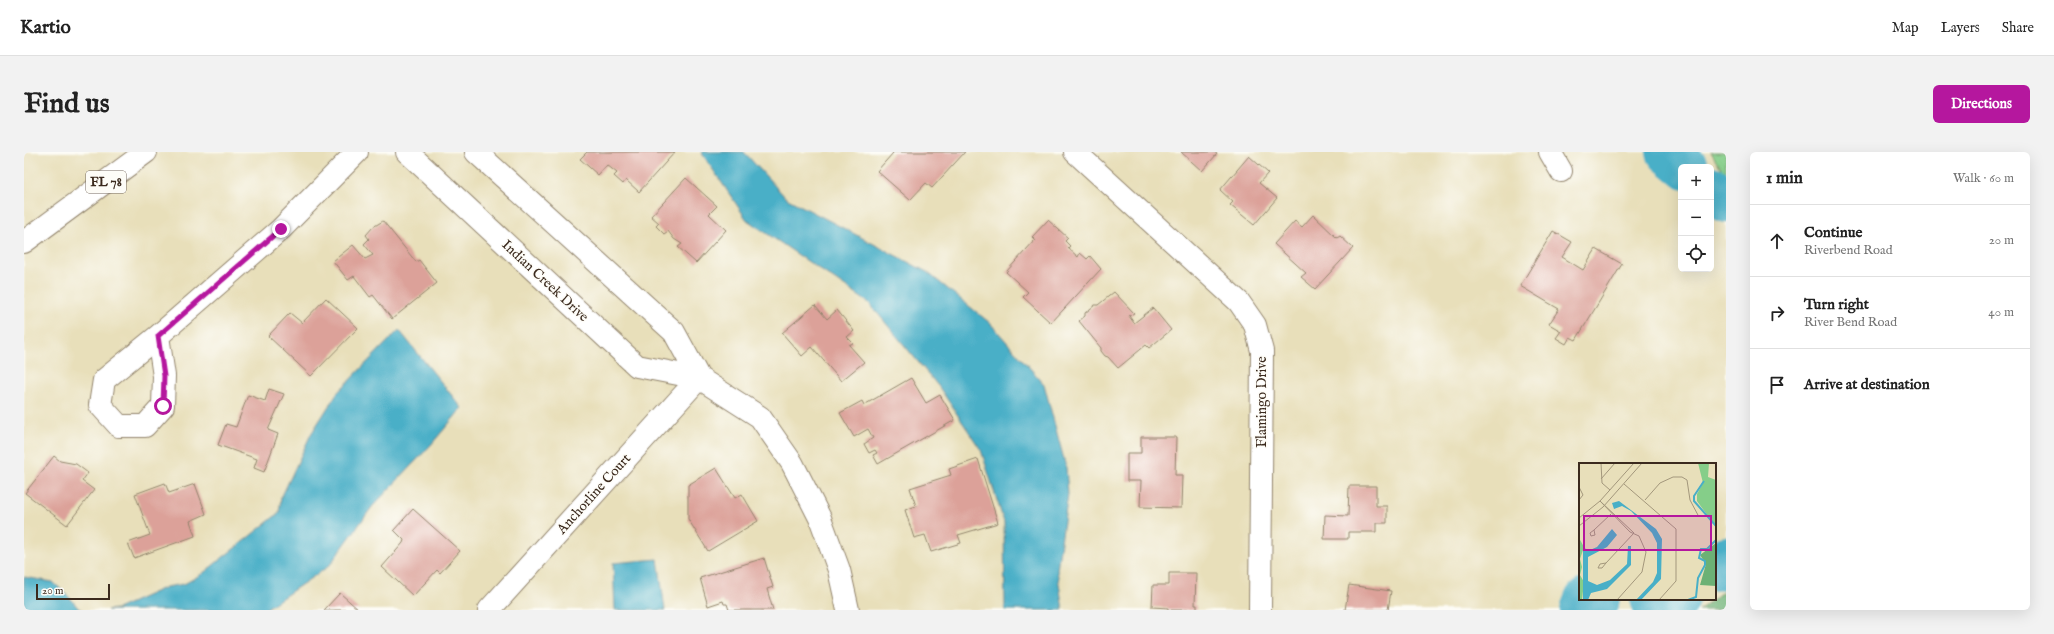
<!DOCTYPE html>
<meta charset="utf-8">
<style>
body{margin:0;font-family:"IM FELL English",serif;background:#f2f2f2;color:#222}
.controls{position:absolute;right:12px;top:12px;display:grid;overflow:hidden;border-radius:6px;box-shadow:0 4px 16px #0002}
.controls button{width:36px;height:36px;display:grid;place-items:center;padding:0;border:0;border-bottom:1px solid #e0e0e0;background:#fff;color:#222;font:20px sans-serif}
.scale{position:absolute;left:12px;bottom:10px;width:74px;box-sizing:border-box;padding-left:4px;border:2px solid #3b2a1e;border-top:0;font-size:11px;line-height:14px;white-space:nowrap;color:#3b2a1e;-webkit-text-stroke:3px #fdfcf7;paint-order:stroke}
.stop{position:absolute;width:12px;height:12px;margin:-9px;border:3px solid #b5179e;border-radius:50%;background:#fff}
.stop.end{background:#b5179e;border-color:#fff;box-shadow:0 1px 4px #0008}
.list{margin:0;padding:0;list-style:none}
h2{display:flex;justify-content:space-between;align-items:center;height:52px;margin:0;padding:0 16px;font-size:17px}
h2 small{font-size:13px;font-weight:400;color:#767676}
.list li{display:grid;grid-template-columns:26px 1fr auto;gap:12px;align-items:center;box-sizing:border-box;height:72px;padding:0 16px;border-top:1px solid #e0e0e0}
.list b{display:block;font-size:15px;white-space:nowrap}
.list p{margin:0;font-size:13px;white-space:nowrap;color:#767676}
.list em{font-size:13px;font-style:normal;color:#767676}
.icon{flex:none;width:22px;height:22px;fill:none;stroke:currentColor;stroke-width:2;stroke-linecap:round;stroke-linejoin:round}
.map{position:relative;flex:none;width:1702px;height:458px;overflow:hidden;border-radius:6px}
header{display:flex;align-items:center;gap:24px;box-sizing:border-box;height:56px;padding:0 20px;background:#fff;border-bottom:1px solid #e0e0e0}
header strong{font-size:19px}
nav{display:flex;gap:22px;margin-inline-start:auto;font-size:14px}
.intro{display:flex;align-items:center;justify-content:space-between;box-sizing:border-box;height:96px;padding:0 24px}
h1{margin:0;font-size:28px}
.button{padding:10px 18px;border-radius:6px;background:#b5179e;color:#fff;font-size:14px;font-weight:700}
main{display:flex;gap:24px;padding:0 24px}
aside{flex:1;background:#fff;border-radius:6px;box-shadow:0 4px 16px #0002}
.map>svg:first-child{display:block}
.green{fill:#85ce89;stroke:#607c54}
.forest{fill:#6cb175;stroke:#546e4a}
.water{fill:#48afc7;stroke:#426c72}
.lines{fill:none;stroke-linecap:round;stroke-linejoin:round}
.river{stroke:#48afc7;stroke-width:44}
.building{fill:#dca199}
.minor-casing{stroke:#92846c;stroke-width:24}
.major-casing{stroke:#92846c;stroke-width:24}
.minor{stroke:#fff;stroke-width:22}
.major{stroke:#fff;stroke-width:22}
.route{stroke:#b5179e;stroke-width:5}
.labels{text-anchor:middle;dominant-baseline:central;stroke-width:3;stroke-linejoin:round;paint-order:stroke}
.shield{fill:#fdfcf7;stroke:#75695f;stroke-width:1}
.shield-label{font-size:13px;font-weight:bold;fill:#3b2a1e}
.street-label{font-size:14px;fill:#3b2a1e;stroke:#fdfcf7}
.inset-river{fill:none;stroke:#48afc7;stroke-width:2}
.inset-road{fill:none;stroke:#a3977c;stroke-width:1}
.view{fill:#b5179e;fill-opacity:0.15;stroke:#b5179e;stroke-width:2}
.inset-edge{fill:none;stroke:#3b2a1e;stroke-width:2}
</style>
<header>
<strong>Kartio</strong>
<nav><a>Map</a><a>Layers</a><a>Share</a></nav>
</header>
<div class="intro"><h1>Find us</h1><a class="button">Directions</a></div>
<main>
<div class="map">
<svg width="1702" height="458" viewBox="0 0 1702 458">
<rect width="100%" height="100%" fill="#fdfcf7"/>
<filter id="ink" filterUnits="userSpaceOnUse"><feTurbulence type="fractalNoise" baseFrequency=".025" numOctaves="2"/><feDisplacementMap in="SourceGraphic" scale="8" xChannelSelector="R" yChannelSelector="G"/><feConvolveMatrix kernelMatrix="1 2 1 2 8 2 1 2 1" color-interpolation-filters="sRGB"/></filter>
<filter id="wash" filterUnits="userSpaceOnUse"><feTurbulence type="fractalNoise" baseFrequency=".012" numOctaves="4" result="noise"/><feDisplacementMap in="SourceGraphic" scale="16" xChannelSelector="R" yChannelSelector="G"/><feGaussianBlur stdDeviation="0.9" result="paint"/><feColorMatrix in="noise" values="0 0 0 0 0 0 0 0 0 0 0 0 0 0 0 0 0 1.4 0 .05"/><feComposite in="paint" operator="in"/></filter>
<g filter="url(#wash)">
<rect width="100%" height="100%" fill="#e8dfba"/>
<path class="green" d="M1687,0H1702V25Z"/>
<path class="forest" d="M1702,437V458H1675Z"/>
<path class="water" d="M677,0H720L762,46L903,120L966,171L1020,232L1042,315L1044,342L1033,418L1039,458H981L980,370L957,298L915,235L845,151L723,68Z
M375,178L438,256L406,294L348,355L305,414L240,458H83L93,457L142,435L160,432L178,422L255,361L257,346L287,282L313,241Z
M634,407L641,458H591L589,411Z
M0,425L29,430L48,448L54,456L59,458H0Z"/>
<g class="lines">
<path class="river" d="M1644,0L1662,15
M1687,36L1702,49
M1691,417L1702,406
M1627,447L1648,452L1654,447
M1558,458L1562,448L1574,447"/>
</g>
<g id="blocks">
<path class="building" d="M563,0H651L615,40L602,28L599,32L590,24L593,21L583,13L574,23L556,7Z
M868,0H941L908,36L902,31L886,48L853,19L869,1Z
M1157,0H1190L1193,2L1178,19Z
M1225,4L1244,21L1235,31L1253,46L1230,73L1206,53L1209,50L1196,38Z
M662,26L693,54L685,62L702,78L672,111L654,95L658,92L650,87L644,79L640,82L632,74L635,71L627,64Z
M1289,63L1313,86L1316,84L1329,96L1291,137L1277,125L1282,121L1250,92L1271,69L1278,75Z
M1024,68L1044,86L1041,89L1046,94L1044,96L1054,105L1056,101L1063,107L1066,104L1077,117L1027,171L999,145L1004,140L982,120L1011,88L1008,85Z
M359,69L392,110L395,108L413,131L368,167L349,143L346,145L330,124L324,128L309,109L329,93L341,107L349,103L340,92L345,87L342,83L349,75Z
M1529,79L1548,90L1538,105L1559,118L1572,97L1598,112L1552,188L1546,185L1542,192L1532,186L1537,179L1525,172L1535,157L1496,134Z
M1090,140L1110,161L1105,164L1110,171L1129,156L1147,178L1125,196L1122,193L1094,216L1084,205L1081,204L1077,199V196L1055,169L1061,164V161L1071,153H1074Z
M302,146L334,176L287,224L244,184L266,161L278,171Z
M791,153L803,167L813,158L830,179L823,185L829,191L825,193L840,210L817,229L788,195L778,204L758,181Z
M887,226L902,251L916,243L931,268L854,312L849,303L853,301L851,298L845,301L840,292L849,286L844,277L830,285L816,261L838,249L840,253Z
M245,237L260,242L244,278L254,282L240,320L230,316L233,307L194,293L202,272L212,275L224,243L241,249Z
M1117,285H1152L1151,323H1158L1157,356L1116,355L1117,329H1103V301H1117Z
M30,304L36,309L52,312L64,321L58,329L70,338L43,373L1,341Z
M954,307L974,371L934,383L937,391L907,400L901,383L890,386L881,358L892,354L886,336L927,323L925,317Z
M692,316L711,346L718,342L734,369L684,399L664,367V333Z
M141,331L145,341L171,332L182,362L166,369L171,384L110,406L104,391L126,383L111,342Z
M1325,334H1352V354H1363V371H1352V380H1324V387H1300L1301,363L1324,364Z
M389,357L436,399L416,421L413,418L389,444L358,415L379,391L380,388L370,378Z
M740,406L749,435L743,437L749,458H705L703,452H700L699,449L684,454L676,426Z
M1145,421H1172L1171,453H1173V458H1144V456L1128,455L1129,433H1145Z
M1325,433L1367,439L1364,458H1321Z
M316,441L335,458H300Z"/>
</g>
</g>
<g filter="url(#ink)">
<use href="#blocks" fill-opacity="0" stroke="#92846c" stroke-width="1"/>
<g class="lines">
<g class="minor-casing">
<path id="minor" d="M383,0L613,214L675,226L736,265L768,311L796,366L815,418L824,458
M452,0L650,180L675,226
M1051,0L1215,150L1231,173L1238,199L1236,458
M1526,0L1537,19
M134,184L257,77L333,0
M134,184L140,224L139,254L121,274H95L76,253L80,228Z
M465,458L675,226"/>
</g>
<g class="major-casing">
<path id="major" d="M0,90L122,0"/>
</g>
<use href="#minor" class="minor"/>
<use href="#major" class="major"/>
</g>
</g>
<g class="lines" filter="url(#ink)">
<path class="route" d="M139,254L140,224L134,184L257,77"/>
</g>
<g class="labels">
<rect class="shield" x="62" y="19" width="40" height="22" rx="3"/>
<g class="shield-label">
<text x="82" y="30">FL 78</text>
</g>
<g class="street-label">
<text transform="translate(521 129) rotate(43)">Indian Creek Drive</text>
<text transform="translate(1238 250) rotate(-90)">Flamingo Drive</text>
<text transform="translate(570 342) rotate(-48)">Anchorline Court</text>
</g>
</g>
<g transform="translate(1555 311)">
<rect width="137" height="137" fill="#e8dfba"/>
<path d="M119,0H130L129,14L137,17V64L118,38V31L124,20ZM0,75L5,84L1,96L3,104L1,112L5,119L3,137H0Z" fill="#85ce89"/>
<path d="M137,80V123L121,122L127,101L121,92Z" fill="#6cb175"/>
<path d="M40,38L77,66L83,76L82,116L62,137H57L74,119L78,110V80L73,70L52,48L43,43L35,46L33,40ZM33,66L38,72L28,84L9,94V118L18,122L31,117L48,101L49,83H52V102L28,126L12,130L9,137H4V85L11,87L18,84Z" fill="#48afc7"/>
<path class="inset-river" d="M125,18L115,33V38L137,63M109,137L117,134L119,115L126,102V98L120,95L122,86H128L137,77"/>
<path class="inset-road" d="M22,0L23,20L31,27M22,16L36,0M45,21L97,66V118L80,137M0,24L4,32L0,37M66,37L81,20L94,14H103L108,17L111,37L120,54M21,38L51,69L60,73L67,89L63,109L38,137M21,38L55,70M0,55L21,38L55,0M0,63L24,44L63,0M15,67L32,51M15,67L16,72L12,73L11,70ZM27,100L55,70M27,100L23,105H19L21,101Z"/>
<path class="view" d="M5,53H132V87H5Z"/>
<rect width="137" height="137" class="inset-edge"/>
</g>
</svg>
<div class="controls">
<button>+</button>
<button>−</button>
<button><svg class="icon" aria-label="locate" viewBox="0 0 24 24"><circle cx="12" cy="12" r="6"/><path d="M12 2v4M12 18v4M2 12h4M18 12h4"/></svg></button>
</div>
<div class="scale">20 m</div>
<div class="stop" style="left:139px;top:254px"></div>
<div class="stop end" style="left:257px;top:77px"></div>
</div>
<aside>
<h2>1 min<small>Walk · 60 m</small></h2>
<ul class="list">
<li><svg class="icon" aria-label="ahead" viewBox="0 0 24 24"><path d="M12 20V5M6 11l6-6 6 6"/></svg><div><b>Continue</b><p>Riverbend Road</p></div><em>20 m</em></li>
<li><svg class="icon" aria-label="right" viewBox="0 0 24 24"><path d="M7 20v-9h11M14 6l5 5-5 5"/></svg><div><b>Turn right</b><p>River Bend Road</p></div><em>40 m</em></li>
<li><svg class="icon" aria-label="arrive" viewBox="0 0 24 24"><path d="M6 21V4h12l-3 4 3 4H6"/></svg><div><b>Arrive at destination</b></div></li>
</ul>
</aside>
</main>
